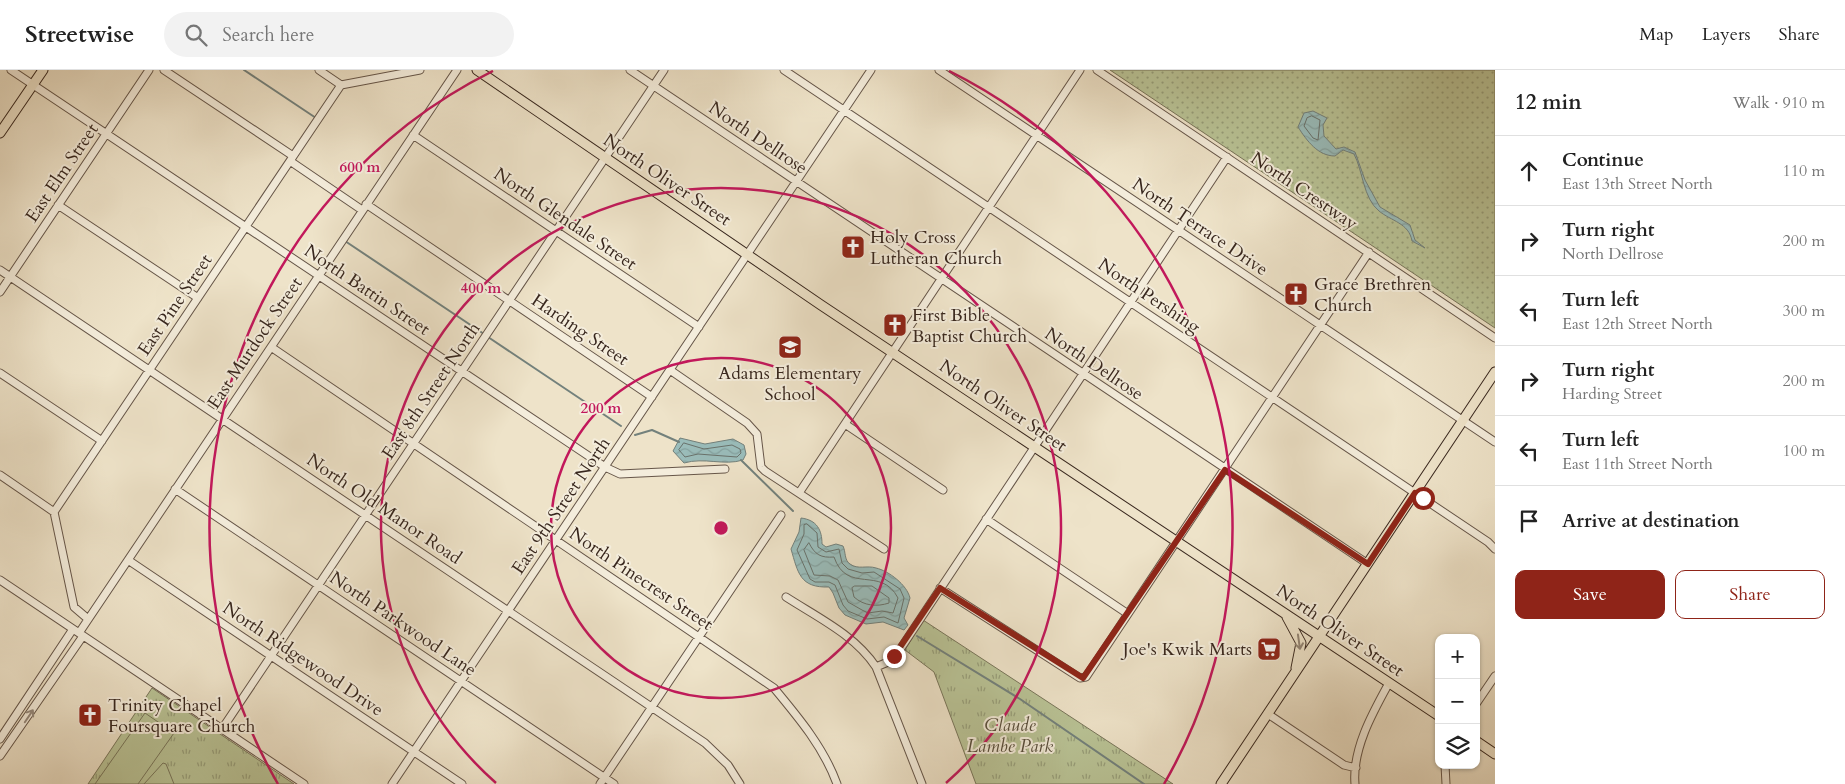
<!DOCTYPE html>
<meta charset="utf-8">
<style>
body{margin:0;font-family:Cardo,serif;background:#f2f2f2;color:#222}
.controls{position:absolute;right:15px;bottom:15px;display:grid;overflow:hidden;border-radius:10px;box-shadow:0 1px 4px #0004}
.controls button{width:45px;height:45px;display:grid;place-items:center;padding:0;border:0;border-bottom:1px solid #e0e0e0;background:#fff;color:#222;font:25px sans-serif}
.stop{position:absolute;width:15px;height:15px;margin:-11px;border:4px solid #8f2418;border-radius:50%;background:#fff}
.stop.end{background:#8f2418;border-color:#fff;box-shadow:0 1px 5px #0008}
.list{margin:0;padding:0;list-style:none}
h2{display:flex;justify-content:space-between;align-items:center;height:65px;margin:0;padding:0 20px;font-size:21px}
h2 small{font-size:16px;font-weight:400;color:#767676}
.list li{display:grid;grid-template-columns:32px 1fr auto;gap:15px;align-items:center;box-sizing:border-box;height:70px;padding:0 20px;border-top:1px solid #e0e0e0}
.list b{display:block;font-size:19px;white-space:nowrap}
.list p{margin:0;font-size:16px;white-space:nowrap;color:#767676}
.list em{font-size:16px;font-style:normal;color:#767676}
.actions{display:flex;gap:10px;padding:15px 20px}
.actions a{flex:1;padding:11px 0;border:1px solid #8f2418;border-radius:10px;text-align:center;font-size:18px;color:#8f2418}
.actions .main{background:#8f2418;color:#fff}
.icon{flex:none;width:28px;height:28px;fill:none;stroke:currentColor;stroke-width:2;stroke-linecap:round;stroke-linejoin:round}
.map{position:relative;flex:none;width:1495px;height:714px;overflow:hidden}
header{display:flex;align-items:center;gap:30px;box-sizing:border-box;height:70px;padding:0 25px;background:#fff;border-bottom:1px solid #e0e0e0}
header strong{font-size:24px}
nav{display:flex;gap:28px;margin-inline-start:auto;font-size:18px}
.search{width:350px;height:45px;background:#f2f2f2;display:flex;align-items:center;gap:12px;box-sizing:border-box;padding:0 18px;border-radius:28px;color:#767676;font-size:19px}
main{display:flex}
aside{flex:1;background:#fff}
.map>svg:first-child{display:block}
.grass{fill:url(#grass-dots);stroke:#78755a}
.park{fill:url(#park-tufts);stroke:#78755a}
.garden{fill:#b9c396;stroke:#78755a}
.water{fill:url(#water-waves);stroke:#73817c}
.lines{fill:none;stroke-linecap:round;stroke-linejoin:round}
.shore{stroke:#69726c;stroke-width:1}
.stream{stroke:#73817c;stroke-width:2}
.minor-casing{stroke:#665649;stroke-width:9}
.major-casing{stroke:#38271e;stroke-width:11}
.minor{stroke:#f4eddc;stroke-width:7}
.major{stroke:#eee3c9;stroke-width:9}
.oneway{stroke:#938574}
.oneway2{stroke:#968a7d}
.route{stroke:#8f2418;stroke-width:6}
.ring{fill:none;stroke:#c2185b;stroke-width:2.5}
.labels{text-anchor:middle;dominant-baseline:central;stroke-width:4;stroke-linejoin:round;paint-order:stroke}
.street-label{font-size:18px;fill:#38271e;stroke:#f4eddc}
.poi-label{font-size:18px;fill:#38271e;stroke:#f4eddc;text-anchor:start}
.park-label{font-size:18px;font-style:italic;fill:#584e3c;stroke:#f4eddc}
.centre{fill:#c2185b;stroke:#f4eddc;stroke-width:2.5}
.ring-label{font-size:15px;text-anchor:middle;font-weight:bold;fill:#c2185b;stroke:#f4eddc;stroke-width:4;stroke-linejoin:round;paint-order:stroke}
</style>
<header>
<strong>Streetwise</strong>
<div class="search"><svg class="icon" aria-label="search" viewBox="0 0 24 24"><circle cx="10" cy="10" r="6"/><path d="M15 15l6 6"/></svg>Search here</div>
<nav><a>Map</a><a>Layers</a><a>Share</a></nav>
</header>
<main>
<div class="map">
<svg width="1495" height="714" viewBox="0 0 1495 714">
<defs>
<pattern id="grass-dots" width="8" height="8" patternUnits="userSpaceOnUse" patternTransform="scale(1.25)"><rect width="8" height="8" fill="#b9c396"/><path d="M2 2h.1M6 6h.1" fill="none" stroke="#979e7a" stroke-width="1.8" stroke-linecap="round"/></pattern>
<pattern id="park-tufts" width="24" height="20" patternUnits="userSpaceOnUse" patternTransform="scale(1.25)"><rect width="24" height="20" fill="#b9c396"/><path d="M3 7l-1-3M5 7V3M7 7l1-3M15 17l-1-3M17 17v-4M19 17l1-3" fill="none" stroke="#979e7a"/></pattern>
<pattern id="water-waves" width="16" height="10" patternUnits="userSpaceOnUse" patternTransform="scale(1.25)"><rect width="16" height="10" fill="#9abdbb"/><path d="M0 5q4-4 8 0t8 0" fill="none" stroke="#85a2a0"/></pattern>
</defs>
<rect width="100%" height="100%" fill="#eee3c9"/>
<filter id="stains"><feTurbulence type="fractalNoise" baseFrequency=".004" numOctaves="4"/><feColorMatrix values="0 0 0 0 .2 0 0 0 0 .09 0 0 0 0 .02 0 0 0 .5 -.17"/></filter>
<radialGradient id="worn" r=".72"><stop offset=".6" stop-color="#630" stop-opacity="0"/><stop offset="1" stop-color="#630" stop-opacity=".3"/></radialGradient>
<path class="grass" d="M1110,0H1495V258Z"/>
<path class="park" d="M923,550L1173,714H976L934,602L905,580Z
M152,618L294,714H88Z"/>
<path class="garden" d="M145,643L174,663L138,714H95Z
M163,693L166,694L174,714H144Z"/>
<path class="water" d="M1313,41L1327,48L1323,55L1324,66L1336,79L1344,77L1355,82L1365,110L1380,137L1410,155L1415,170L1425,178L1412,171C1409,153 1391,151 1379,141C1363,128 1363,101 1354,84L1343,80L1335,86C1318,86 1307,71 1298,57L1304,43Z
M680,368L705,374L733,369L744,375L746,384L743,390C724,396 704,387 684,393L673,381Z
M801,448C817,450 822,460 822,474L826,477L836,474L843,476C846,482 844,490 850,494C858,500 867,495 876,498C889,501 907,515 910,528L904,548L908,555L904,560L883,552L866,554L845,545L839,538L833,523L829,517C800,518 798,503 791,479L799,462Z"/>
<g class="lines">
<path class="shore" d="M1312,46L1320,50L1318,70L1313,68L1304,56L1307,48Z
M684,373L704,379L732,375L740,379L741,383L737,387L698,384L685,387L679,380Z
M807,454L817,463L818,477L826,482L839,479L842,493L848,499L862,503L874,502L900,519L904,528L898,553L884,547L867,549L848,541L843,535L835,515L829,512H815L810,509L797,480L804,464V455Z
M809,473C815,485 821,488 834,487C847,525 881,495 898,528L893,543L882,541L868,543L862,540L848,532L838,510L830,506L814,505L804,480Z
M855,516H872L889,528V533C877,537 864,536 854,527L852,518Z"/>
<path class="stream" d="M244,0L316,48
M345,171L484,264
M488,267L621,356
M635,365L652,360L679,372
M741,390L793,441
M917,566L1020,629L1144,714"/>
<g class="minor-casing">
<path id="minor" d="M11,0L605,397L620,404L725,399
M164,0L293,86
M319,0L341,15
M630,0L1368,494
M784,0L1488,472L1495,479
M939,0L1495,372
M1097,0L1495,268
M413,65L699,257
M290,91L362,140
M366,134L652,327
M58,135L198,228
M0,200L705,673L728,695L740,714
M0,222L149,0
M271,277L774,618C799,648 824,678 837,714
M670,300L747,353L757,364L761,397L765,401L884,479
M0,303L102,371
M845,354L943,420
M0,405L54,442
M175,419L614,714
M799,423L1080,0
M986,449L1128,544
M128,490L462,714
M0,510L304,714
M940,518L1080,608L1086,607L1369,182
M786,527C817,547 855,565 876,597L922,714
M88,549L74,537L54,442L341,15L420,0
M79,563L457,0
M876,597L888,592L901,578L1227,87
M1476,634L1495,606
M1268,644L1344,695L1356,698
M222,659L664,0
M0,669L73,559
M0,686L83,566
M1445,695L1446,714
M392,714L871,0
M600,714L781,445
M1355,714C1352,679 1373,642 1389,613"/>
</g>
<g class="major-casing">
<path id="major" d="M477,0L821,235L1439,646
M0,63L43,0
M1287,547L1301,573L1296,598
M1476,671L1495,684
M1221,714L1495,302"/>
</g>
<use href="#minor" class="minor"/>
<use href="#major" class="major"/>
</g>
<defs><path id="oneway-shaft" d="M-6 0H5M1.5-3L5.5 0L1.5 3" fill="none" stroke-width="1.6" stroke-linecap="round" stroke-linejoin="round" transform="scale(1.25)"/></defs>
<use class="oneway" href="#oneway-shaft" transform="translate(1299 572) rotate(82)"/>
<use class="oneway2" href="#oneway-shaft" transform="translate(29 646) rotate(-56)"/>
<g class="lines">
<path class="route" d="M894,586L940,518L1083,608L1225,400L1368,494L1415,423L1423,428"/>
</g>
<g class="ring">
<circle cx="721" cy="458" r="170"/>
<path d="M496 713A340 340 0 1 1 946 713"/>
<path d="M278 714A511 511 0 0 1 493 1M949 1A511 511 0 0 1 1164 714"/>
</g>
<defs>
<g id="church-square" transform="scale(1.25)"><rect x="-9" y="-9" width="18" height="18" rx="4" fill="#8f2418" stroke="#f4eddc"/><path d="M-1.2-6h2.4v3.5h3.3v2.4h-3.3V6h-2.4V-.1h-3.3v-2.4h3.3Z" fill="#fff"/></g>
<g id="school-square" transform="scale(1.25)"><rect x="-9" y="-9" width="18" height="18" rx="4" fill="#8f2418" stroke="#f4eddc"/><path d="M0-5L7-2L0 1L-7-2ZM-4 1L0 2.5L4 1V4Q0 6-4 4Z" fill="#fff"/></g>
<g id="supermarket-square" transform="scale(1.25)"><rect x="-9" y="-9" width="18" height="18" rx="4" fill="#8f2418" stroke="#f4eddc"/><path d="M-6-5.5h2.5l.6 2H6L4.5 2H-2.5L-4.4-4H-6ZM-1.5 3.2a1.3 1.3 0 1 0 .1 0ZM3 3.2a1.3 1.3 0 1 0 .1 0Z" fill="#fff"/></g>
</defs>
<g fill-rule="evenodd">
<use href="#church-square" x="853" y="177"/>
<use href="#church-square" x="1296" y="224"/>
<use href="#church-square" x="895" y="255"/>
<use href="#school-square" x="790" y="277"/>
<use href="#supermarket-square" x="1269" y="579"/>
<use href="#church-square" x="90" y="645"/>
</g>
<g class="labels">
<g class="street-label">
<text transform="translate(758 68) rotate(34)">North Dellrose</text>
<text transform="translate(62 103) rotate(-56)">East Elm Street</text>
<text transform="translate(667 110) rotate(34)">North Oliver Street</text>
<text transform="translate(1304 121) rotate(34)">North Crestway</text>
<text transform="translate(565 149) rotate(34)">North Glendale Street</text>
<text transform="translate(1200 157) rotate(34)">North Terrace Drive</text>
<text transform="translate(367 220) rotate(34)">North Battin Street</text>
<text transform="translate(1149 226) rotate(34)">North Pershing</text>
<text transform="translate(175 235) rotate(-56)">East Pine Street</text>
<text transform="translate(580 260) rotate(34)">Harding Street</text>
<text transform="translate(255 273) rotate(-56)">East Murdock Street</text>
<text transform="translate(1094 294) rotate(34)">North Dellrose</text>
<text transform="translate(431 321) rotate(-56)">East 8th Street North</text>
<text transform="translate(1003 336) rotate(34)">North Oliver Street</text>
<text transform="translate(561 436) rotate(-56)">East 9th Street North</text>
<text transform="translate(384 439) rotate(34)">North Old Manor Road</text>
<text transform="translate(641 509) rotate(34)">North Pinecrest Street</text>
<text transform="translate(403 554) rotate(34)">North Parkwood Lane</text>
<text transform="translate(1340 561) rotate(34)">North Oliver Street</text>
<text transform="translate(303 589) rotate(34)">North Ridgewood Drive</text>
</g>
<g class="poi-label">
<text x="870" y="167">Holy Cross<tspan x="870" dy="21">Lutheran Church</tspan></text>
<text x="1314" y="214">Grace Brethren<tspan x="1314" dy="21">Church</tspan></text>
<text x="912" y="245">First Bible<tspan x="912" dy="21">Baptist Church</tspan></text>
<text x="790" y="303" text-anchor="middle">Adams Elementary<tspan x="790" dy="21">School</tspan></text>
<text x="1252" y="579" text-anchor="end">Joe's Kwik Marts</text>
<text x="108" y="635">Trinity Chapel<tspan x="108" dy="21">Foursquare Church</tspan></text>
</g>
<g class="park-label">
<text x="1010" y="655">Claude<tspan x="1010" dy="21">Lambe Park</tspan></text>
</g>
</g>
<circle cx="721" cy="458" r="8" class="centre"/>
<g class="ring-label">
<text x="360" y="102">600 m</text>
<text x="481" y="223">400 m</text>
<text x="601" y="343">200 m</text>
</g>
<rect width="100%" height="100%" filter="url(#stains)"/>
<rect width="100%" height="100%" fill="url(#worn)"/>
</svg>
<div class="controls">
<button>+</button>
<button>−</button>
<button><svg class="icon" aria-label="layers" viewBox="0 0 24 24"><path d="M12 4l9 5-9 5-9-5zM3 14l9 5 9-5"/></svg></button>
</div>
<div class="stop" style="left:1423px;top:428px"></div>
<div class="stop end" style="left:894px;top:586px"></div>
</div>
<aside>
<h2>12 min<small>Walk · 910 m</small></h2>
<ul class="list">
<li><svg class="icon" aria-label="ahead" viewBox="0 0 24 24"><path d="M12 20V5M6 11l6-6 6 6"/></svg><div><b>Continue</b><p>East 13th Street North</p></div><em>110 m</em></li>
<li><svg class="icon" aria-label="right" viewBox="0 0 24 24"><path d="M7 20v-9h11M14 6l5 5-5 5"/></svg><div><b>Turn right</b><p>North Dellrose</p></div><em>200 m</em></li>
<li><svg class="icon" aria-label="left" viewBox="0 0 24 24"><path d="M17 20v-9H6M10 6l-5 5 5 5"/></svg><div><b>Turn left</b><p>East 12th Street North</p></div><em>300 m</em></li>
<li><svg class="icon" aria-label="right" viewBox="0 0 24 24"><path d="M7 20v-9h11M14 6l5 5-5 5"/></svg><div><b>Turn right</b><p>Harding Street</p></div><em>200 m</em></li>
<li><svg class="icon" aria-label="left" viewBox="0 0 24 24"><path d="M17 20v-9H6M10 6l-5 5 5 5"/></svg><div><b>Turn left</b><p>East 11th Street North</p></div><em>100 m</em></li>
<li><svg class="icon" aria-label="arrive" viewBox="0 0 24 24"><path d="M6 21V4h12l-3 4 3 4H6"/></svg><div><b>Arrive at destination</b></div></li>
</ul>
<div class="actions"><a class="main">Save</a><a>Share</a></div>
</aside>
</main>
